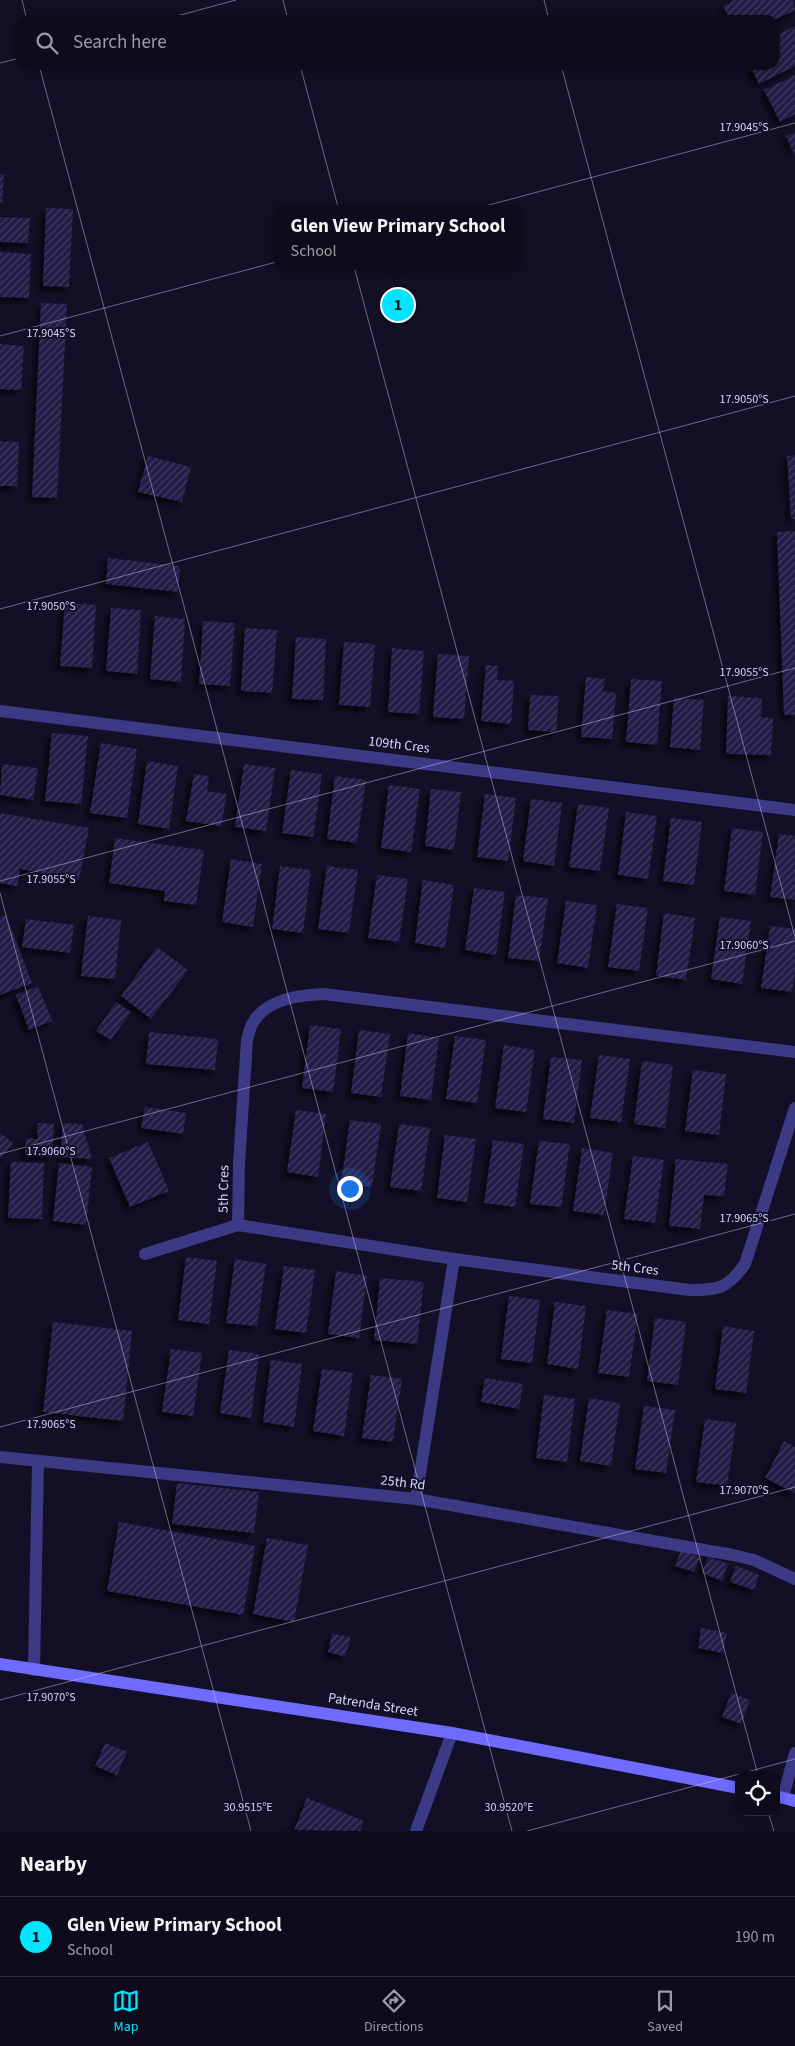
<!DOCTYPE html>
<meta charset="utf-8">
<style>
body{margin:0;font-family:"Source Sans 3",sans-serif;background:#171425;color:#f1f3f6}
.controls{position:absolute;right:15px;bottom:15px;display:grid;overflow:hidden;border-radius:10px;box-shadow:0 2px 12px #0003}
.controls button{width:45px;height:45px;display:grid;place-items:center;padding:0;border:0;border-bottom:1px solid #2e2b3b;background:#0e0b1c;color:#f1f3f6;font:25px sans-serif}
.you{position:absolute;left:349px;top:1188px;width:18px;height:18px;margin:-12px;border:4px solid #fff;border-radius:50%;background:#1a73e8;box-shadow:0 0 0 8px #1a73e833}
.badge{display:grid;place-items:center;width:32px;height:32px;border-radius:50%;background:#00e5ff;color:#111;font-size:16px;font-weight:700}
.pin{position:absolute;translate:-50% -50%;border:2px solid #fff;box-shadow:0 1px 5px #0006}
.popup{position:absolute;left:274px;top:205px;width:248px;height:65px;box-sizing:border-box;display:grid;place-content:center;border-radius:10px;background:#0e0b1c;filter:drop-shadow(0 1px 4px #0005);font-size:16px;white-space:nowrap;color:#9b9ba3}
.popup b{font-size:19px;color:#f1f3f6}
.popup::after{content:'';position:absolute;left:50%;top:100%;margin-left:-10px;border:10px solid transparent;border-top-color:#0e0b1c}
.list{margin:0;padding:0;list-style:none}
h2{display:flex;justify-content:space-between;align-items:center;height:65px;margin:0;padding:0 20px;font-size:21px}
h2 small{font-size:16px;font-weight:400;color:#9b9ba3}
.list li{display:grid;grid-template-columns:32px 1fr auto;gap:15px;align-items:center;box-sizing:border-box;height:80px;padding:0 20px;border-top:1px solid #2e2b3b}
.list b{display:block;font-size:19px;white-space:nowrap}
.list p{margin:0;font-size:16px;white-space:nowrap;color:#9b9ba3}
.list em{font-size:16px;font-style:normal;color:#9b9ba3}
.icon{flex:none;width:28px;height:28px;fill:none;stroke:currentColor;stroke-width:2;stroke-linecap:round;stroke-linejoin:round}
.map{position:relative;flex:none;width:795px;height:1831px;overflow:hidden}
.search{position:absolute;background:#0e0b1c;box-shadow:0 2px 12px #0003;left:15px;right:15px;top:15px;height:55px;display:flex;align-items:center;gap:12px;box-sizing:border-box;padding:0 18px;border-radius:15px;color:#9b9ba3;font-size:19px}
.sheet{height:145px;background:#0e0b1c}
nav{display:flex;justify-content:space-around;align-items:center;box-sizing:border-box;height:70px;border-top:1px solid #2e2b3b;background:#0e0b1c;font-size:14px;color:#9b9ba3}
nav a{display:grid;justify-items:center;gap:2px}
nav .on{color:#00e5ff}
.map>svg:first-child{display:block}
.building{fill:url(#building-hatch);filter:url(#shadow)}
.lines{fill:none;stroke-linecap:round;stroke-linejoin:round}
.lane{stroke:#3d3a85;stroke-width:12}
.street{stroke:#3d3a85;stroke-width:12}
.secondary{stroke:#6f6bff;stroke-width:12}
.ticks{fill:none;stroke:#d9d4ff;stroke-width:1;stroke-opacity:0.45}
.labels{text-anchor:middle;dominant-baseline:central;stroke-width:4;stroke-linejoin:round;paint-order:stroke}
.street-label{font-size:14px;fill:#d9d4ff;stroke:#130f26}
.ticks-label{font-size:12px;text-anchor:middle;fill:#d9d4ff;stroke:#130f26;stroke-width:4;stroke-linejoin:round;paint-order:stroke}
</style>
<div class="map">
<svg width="795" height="1831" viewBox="0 0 795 1831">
<defs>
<pattern id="building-hatch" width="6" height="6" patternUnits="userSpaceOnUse" patternTransform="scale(1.25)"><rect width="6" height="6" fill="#241b47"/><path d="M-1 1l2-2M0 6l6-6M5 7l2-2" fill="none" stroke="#433b63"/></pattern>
<filter id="shadow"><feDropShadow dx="-4.5" dy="4.5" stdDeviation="2.5" flood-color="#0009"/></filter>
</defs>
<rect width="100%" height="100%" fill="#130f26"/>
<path class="building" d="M735,0H793L795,10L774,20H730L723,6Z
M795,26V66L759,84L750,65H775V36Z
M795,75V114L780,122L764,90Z
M795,132V156L786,136Z
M0,174H4L2,202H0Z
M46,208L73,209L69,287L43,286Z
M0,217L30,218L28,243L0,242Z
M0,252L31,254L29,298L0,297Z
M41,303L67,304L57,498L32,497Z
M0,344L24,346L21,390L0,389Z
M0,441L19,442L17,486H0Z
M795,455V519H791L787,456Z
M148,456L191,467L182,502L138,492Z
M795,531V715H784L777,532Z
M108,558L180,566L178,592L106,584Z
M65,603L96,605L92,668L60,666Z
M111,608L141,610L137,674L106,671Z
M155,616L185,619L181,682L150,679Z
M203,621L235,623L230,686L199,684Z
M245,628L277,630L272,693L241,691Z
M296,637L326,639L323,700L292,699Z
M344,642L375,644L370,707L339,705Z
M392,648L424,651L419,714L388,712Z
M438,654L469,656L464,719L433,717Z
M486,665L498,666L497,680L514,681L511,724L481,721Z
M586,677L605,679L603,691L616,693L612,739L581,737Z
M631,679L662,681L657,745L626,742Z
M530,695L559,696L556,732L528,730Z
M728,696L762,698L761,717L773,718L771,755L726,754Z
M674,698L704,700L700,750L670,747Z
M52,733L88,736L81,804L45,801Z
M101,743L137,749L127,818L90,813Z
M147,761L178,766L169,829L138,824Z
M2,764L38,768L33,800L0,795Z
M244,764L275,768L266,831L235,827Z
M291,770L322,774L313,837L282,833Z
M194,774L209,776L207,791L227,794L221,826L186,821Z
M335,776L366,780L357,843L327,839Z
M389,785L420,789L411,852L381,848Z
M431,789L461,792L454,850L425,846Z
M485,794L516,798L508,861L477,857Z
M531,799L562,803L554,866L523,861Z
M578,804L609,808L600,871L569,867Z
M626,812L657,816L648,879L618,875Z
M0,813L89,828L79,880L20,869L17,886L0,883Z
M671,818L702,822L694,885L663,881Z
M732,828L763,832L755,895L724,891Z
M779,834L795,836V900L770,897Z
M115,838L204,850L196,905L164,901L165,891L109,883Z
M231,859L262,864L253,927L222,922Z
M280,866L311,870L303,933L272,929Z
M327,866L358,870L349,933L318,929Z
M377,875L408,879L399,942L368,938Z
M423,880L454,885L445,948L415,943Z
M474,888L505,892L496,955L465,950Z
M516,895L548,898L539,961L508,958Z
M566,901L597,905L588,968L557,963Z
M617,904L648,908L639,971L608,967Z
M664,913L695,918L686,980L656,976Z
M6,915L32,983L0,995V917Z
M88,916L121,920L115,979L81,976Z
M720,917L751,921L742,984L711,979Z
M26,919L74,925L70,953L22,947Z
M770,926L795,929V972L792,992L761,988Z
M157,947L188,970L151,1019L121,996Z
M38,986L52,1021L29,1030L16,995Z
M116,1002L131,1012L111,1040L96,1031Z
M310,1025L341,1029L333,1092L302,1088Z
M359,1030L390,1034L381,1097L351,1093Z
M149,1032L218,1039L215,1070L146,1064Z
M408,1033L439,1038L431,1100L400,1096Z
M455,1036L486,1040L477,1103L446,1099Z
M504,1045L535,1050L526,1112L495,1108Z
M599,1055L630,1059L621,1122L590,1118Z
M551,1057L582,1060L574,1123L543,1119Z
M642,1061L673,1065L665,1128L634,1124Z
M693,1070L726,1074L719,1135L685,1131Z
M145,1107L186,1113L183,1134L141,1128Z
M296,1110L326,1114L318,1177L287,1172Z
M350,1120L381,1124L372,1187L341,1183Z
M38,1123L54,1124L52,1157L25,1155L26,1138L37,1139Z
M63,1123L82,1124L92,1159L60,1157Z
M399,1124L430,1128L421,1191L390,1187Z
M0,1133L13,1143L0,1159Z
M445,1135L476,1139L467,1202L437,1198Z
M493,1140L524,1144L515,1207L484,1203Z
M539,1141L570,1144L561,1207L530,1204Z
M148,1142L169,1191L130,1207L109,1158Z
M582,1148L613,1153L604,1215L573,1211Z
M633,1156L664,1160L655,1223L624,1219Z
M676,1159L728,1164L724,1196L704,1195L700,1229L669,1226Z
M11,1162L44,1163L42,1219L8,1218Z
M59,1163L92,1167L86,1225L53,1221Z
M186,1257L217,1261L209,1324L178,1320Z
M235,1259L266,1264L257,1326L226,1323Z
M284,1266L315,1270L306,1333L275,1329Z
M336,1271L367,1276L359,1338L328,1334Z
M380,1278L424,1282L417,1344L374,1340Z
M509,1296L540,1300L532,1363L501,1359Z
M555,1302L586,1306L578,1369L547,1364Z
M607,1310L638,1314L629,1377L598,1373Z
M655,1318L686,1322L678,1385L647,1381Z
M53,1322L132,1331L123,1421L43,1412Z
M723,1326L754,1331L746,1393L715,1389Z
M171,1349L202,1353L193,1416L162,1412Z
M229,1350L259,1354L251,1418L220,1413Z
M271,1360L302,1364L294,1427L263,1422Z
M322,1369L353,1373L344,1436L313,1431Z
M371,1375L402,1379L393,1442L362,1438Z
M485,1378L523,1384L519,1409L481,1402Z
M544,1395L575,1399L567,1462L536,1458Z
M589,1398L620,1403L611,1466L580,1461Z
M644,1406L675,1410L666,1473L635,1469Z
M705,1419L736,1423L727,1486L696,1482Z
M784,1441L795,1447V1493L765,1478Z
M177,1483L259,1492L254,1533L172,1524Z
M119,1522L255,1546L243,1615L107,1591Z
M267,1538L308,1545L294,1622L253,1614Z
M681,1550L700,1557L694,1572L675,1566Z
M708,1557L728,1564L722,1581L702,1573Z
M736,1566L759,1575L754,1590L730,1582Z
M701,1628L727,1633L723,1653L698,1648Z
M332,1633L351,1638L345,1657L328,1652Z
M731,1693L750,1700L741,1724L722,1717Z
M105,1743L127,1752L117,1775L95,1766Z
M307,1798L364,1821L360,1831L294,1830Z"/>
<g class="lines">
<path class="lane" d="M145,1254L238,1225"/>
<path class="street" d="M0,711L795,810
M795,1052L324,994C299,995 268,999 254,1021C250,1026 249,1034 247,1040L239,1164L238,1225L454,1259L689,1290C719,1290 727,1289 745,1264L795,1108
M0,1457L416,1499L733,1555L754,1560L795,1579
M416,1499L454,1259
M34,1670L38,1461
M783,1797L795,1753
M416,1831L452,1733"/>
<path class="secondary" d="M0,1664L452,1733L739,1788
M776,1796L795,1801"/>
</g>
<path class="ticks" d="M22,0L27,20M283,0L288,20M544,0L549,20M162,20L236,0M0,63L20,58M39,65L512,1831M300,65L758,1775M561,65L795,937M0,336L795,123M0,609L795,396M0,881L795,668M0,893L251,1831M0,1154L795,941M0,1427L795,1214M0,1700L795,1487M768,1812L774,1831M527,1831L795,1759"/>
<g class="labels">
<g class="street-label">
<text transform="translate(399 745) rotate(7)">109th Cres</text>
<text transform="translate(224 1189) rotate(-89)">5th Cres</text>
<text transform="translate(635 1268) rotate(7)">5th Cres</text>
<text transform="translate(403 1483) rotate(7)">25th Rd</text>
<text transform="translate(373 1705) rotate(9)">Patrenda Street</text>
</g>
</g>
<g class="ticks-label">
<text x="744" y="131">17.9045°S</text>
<text x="51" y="337">17.9045°S</text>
<text x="744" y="403">17.9050°S</text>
<text x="51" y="610">17.9050°S</text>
<text x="744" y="676">17.9055°S</text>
<text x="51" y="883">17.9055°S</text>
<text x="744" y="949">17.9060°S</text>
<text x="51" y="1155">17.9060°S</text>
<text x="744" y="1222">17.9065°S</text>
<text x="51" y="1428">17.9065°S</text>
<text x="744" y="1494">17.9070°S</text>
<text x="51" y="1701">17.9070°S</text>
<text x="248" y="1811">30.9515°E</text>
<text x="509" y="1811">30.9520°E</text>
</g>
</svg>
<div class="controls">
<button><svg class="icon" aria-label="locate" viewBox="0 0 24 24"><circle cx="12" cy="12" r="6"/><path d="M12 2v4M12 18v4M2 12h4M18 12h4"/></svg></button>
</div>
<div class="you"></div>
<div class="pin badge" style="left:398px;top:305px">1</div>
<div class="popup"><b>Glen View Primary School</b>School</div>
<div class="search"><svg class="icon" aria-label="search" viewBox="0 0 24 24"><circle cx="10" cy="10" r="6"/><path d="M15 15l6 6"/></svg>Search here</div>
</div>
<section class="sheet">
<h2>Nearby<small></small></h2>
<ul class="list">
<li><span class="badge">1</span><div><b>Glen View Primary School</b><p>School</p></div><em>190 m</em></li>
</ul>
</section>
<nav>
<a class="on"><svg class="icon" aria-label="map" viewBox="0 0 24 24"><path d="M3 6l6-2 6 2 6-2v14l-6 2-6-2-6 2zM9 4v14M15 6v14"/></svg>Map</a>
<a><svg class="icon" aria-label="directions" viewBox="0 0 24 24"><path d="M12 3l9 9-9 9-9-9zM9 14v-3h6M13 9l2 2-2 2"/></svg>Directions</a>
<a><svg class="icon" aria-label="saved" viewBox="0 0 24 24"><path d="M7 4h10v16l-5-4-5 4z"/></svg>Saved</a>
</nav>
